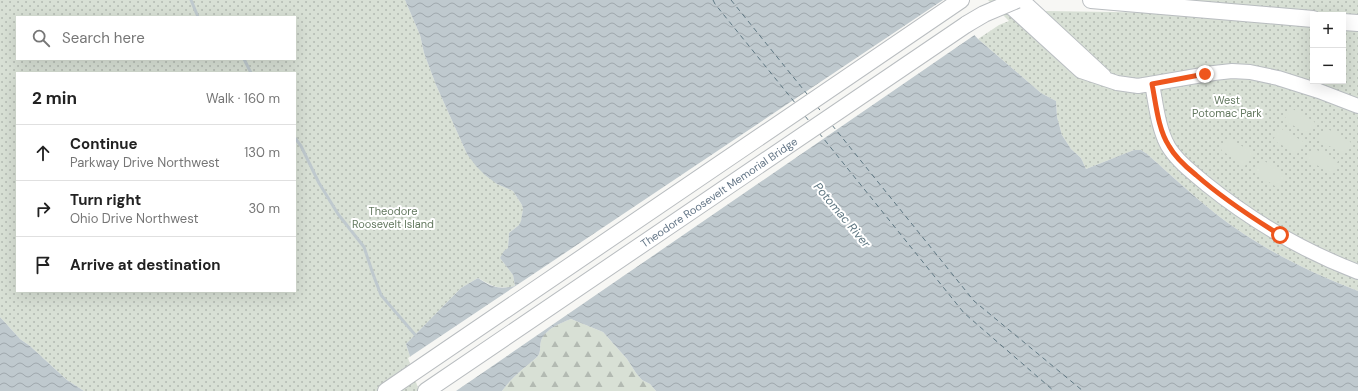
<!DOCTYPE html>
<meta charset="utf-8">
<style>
body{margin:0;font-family:"DM Sans",sans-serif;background:#f2f2f2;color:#222}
.controls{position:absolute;right:12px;top:12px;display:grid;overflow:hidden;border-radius:0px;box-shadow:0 4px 16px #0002}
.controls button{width:36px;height:36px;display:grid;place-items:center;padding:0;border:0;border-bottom:1px solid #e0e0e0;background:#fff;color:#222;font:20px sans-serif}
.stop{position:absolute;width:12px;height:12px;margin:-9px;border:3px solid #ee561d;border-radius:50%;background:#fff}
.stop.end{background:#ee561d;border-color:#fff;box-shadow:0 1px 4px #0008}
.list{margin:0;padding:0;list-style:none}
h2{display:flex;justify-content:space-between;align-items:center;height:52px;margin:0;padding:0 16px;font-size:17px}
h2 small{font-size:13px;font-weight:400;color:#767676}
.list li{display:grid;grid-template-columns:26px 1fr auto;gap:12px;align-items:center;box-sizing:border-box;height:56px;padding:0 16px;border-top:1px solid #e0e0e0}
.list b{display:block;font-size:15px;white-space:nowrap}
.list p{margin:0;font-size:13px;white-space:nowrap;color:#767676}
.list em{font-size:13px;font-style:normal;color:#767676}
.icon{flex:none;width:22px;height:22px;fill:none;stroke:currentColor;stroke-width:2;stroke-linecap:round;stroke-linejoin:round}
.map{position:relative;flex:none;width:1358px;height:391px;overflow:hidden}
.search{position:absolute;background:#fff;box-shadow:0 4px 16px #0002;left:16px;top:16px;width:280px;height:44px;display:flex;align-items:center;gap:10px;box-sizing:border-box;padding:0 14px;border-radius:0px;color:#767676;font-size:15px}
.panel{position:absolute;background:#fff;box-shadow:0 4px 16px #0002;left:16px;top:72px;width:280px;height:220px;border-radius:0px}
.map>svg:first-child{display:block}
.forest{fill:url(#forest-firs)}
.park{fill:url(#park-dots);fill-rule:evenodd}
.garden{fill:#d8e0d5}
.water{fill:url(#water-waves)}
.pier{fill:#f7f7f4}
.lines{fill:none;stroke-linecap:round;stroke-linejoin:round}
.stream{stroke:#bfc9ce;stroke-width:3}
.ferry{stroke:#607883;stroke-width:1;stroke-dasharray:5 4;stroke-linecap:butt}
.primary-casing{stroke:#babec2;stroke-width:16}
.highway-casing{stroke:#b9bdc0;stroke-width:18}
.primary{stroke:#fff;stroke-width:14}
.highway{stroke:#fff;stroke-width:16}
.highway-bridge-casing{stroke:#b9bdc0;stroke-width:18;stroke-linecap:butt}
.highway-bridge{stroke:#fff;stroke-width:16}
.route{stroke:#ee561d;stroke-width:5}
.labels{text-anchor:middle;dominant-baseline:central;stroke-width:4;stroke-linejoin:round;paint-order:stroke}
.park-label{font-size:11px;fill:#647960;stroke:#fff}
.street-label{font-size:11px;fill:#647687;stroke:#fff}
.water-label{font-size:12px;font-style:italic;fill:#607883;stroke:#fff}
</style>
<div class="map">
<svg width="1358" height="391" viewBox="0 0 1358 391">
<defs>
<pattern id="forest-firs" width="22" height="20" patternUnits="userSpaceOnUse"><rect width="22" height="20" fill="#d8e0d5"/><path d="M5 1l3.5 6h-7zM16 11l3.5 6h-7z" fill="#b3bab2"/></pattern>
<pattern id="park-dots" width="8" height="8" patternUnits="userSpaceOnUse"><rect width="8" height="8" fill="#d8e0d5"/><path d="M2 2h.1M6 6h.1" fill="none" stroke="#b3bab2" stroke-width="1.8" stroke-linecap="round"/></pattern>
<pattern id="water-waves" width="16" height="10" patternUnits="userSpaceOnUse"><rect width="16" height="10" fill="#bfc9ce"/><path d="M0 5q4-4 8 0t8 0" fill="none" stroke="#9fa8ad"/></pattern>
</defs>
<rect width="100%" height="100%" fill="#f7f7f4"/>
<path class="forest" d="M571,319L603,332L627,359L636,373L642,380L650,384L656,391H502C511,378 524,368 536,358C542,353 539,348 541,341C545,329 561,323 571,319Z"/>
<path class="park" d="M0,0H405L420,35L424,53L436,85L467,154L497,184L513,191L522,205L523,209L521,222L519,225L509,233L508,248L500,258L513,275L515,286C498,290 492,286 478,278L461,288L406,344L421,391H84L67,380L30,346L20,339L0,317ZM17,17H295V59H17ZM17,73H295V291H17Z
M988,0H1031L1044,11L1177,13L1313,25V81H1343V27L1358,29V291C1308,272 1258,247 1216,214C1192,195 1170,174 1147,154L1141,150H1134L1086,169L1081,158L1071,149L1062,135L1057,117L1056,101L1041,93L978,39L999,25L1009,21Z
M1131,0H1358V21L1343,15H1313Z"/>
<path class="garden" d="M1291,108L1315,122L1308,134L1284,120Z
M1280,128L1304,142L1297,154L1273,140Z
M1326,128L1351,142L1343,154L1319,140Z
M1229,138L1253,153L1245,166L1221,150Z
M1313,148L1338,161L1332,173L1307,160Z
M1263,160L1287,176L1278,188L1254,172Z"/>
<path class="water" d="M405,0H943L978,39L1041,93L1056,101L1057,117L1062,135L1071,149L1081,158L1086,169L1134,150H1141L1147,154C1170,174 1192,195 1216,214C1258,247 1308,272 1358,291V391H656L650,384L642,380L636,373L627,359L603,332L571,319C561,323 545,329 541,341C539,348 542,353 536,358C524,368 511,378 502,391H421L406,344L461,288L478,278C492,287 498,290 515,286L513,275L500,258L504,251L508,248L509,233L519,225L521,221L523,209L522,205L513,191L497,184L485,175L476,166L467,154L436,85L424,53L420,35Z
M0,317L20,339L30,346L67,380L84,391H0Z"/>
<path class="pier" d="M943,0H945L966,25L976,34L456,391H419L408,358Z"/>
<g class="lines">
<path class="stream" d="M191,0L198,17
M244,59L251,73
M295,138L301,146L319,183L338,214L364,247L373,274L381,295L417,337"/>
<path class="ferry" d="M713,0L715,4L796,104
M731,0L807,94
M817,106L822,113
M805,116L809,121
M832,125L974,301L1083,391
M819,133L964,313L1054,391"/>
<g class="primary-casing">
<path id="primary" d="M1003,0L1081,71L1117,83L1138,86L1214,73L1232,71L1250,72L1278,78L1319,91L1358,106
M1022,0L1104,76
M1152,84C1156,104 1158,128 1168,146C1177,161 1193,173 1206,184C1252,221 1303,251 1358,272"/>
</g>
<g class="highway-casing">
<g id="highway">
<path d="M1091,0L1313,19"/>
<path d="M1343,22L1358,23"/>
<path d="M386,391L961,0"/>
<path id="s1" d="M426,391L967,24"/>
</g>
</g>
<use href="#primary" class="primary"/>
<use href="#highway" class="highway"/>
<g class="highway-bridge-casing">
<path id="highway-bridge" d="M967,24L984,14L1017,0"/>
</g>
<use href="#highway-bridge" class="highway-bridge"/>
</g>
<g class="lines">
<path class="route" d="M1205,74L1152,84C1156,104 1158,129 1169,146C1175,157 1186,167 1196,175C1222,198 1251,217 1280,235"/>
</g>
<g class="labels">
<g class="park-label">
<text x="1227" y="100">West<tspan x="1227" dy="13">Potomac Park</tspan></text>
<text x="393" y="211">Theodore<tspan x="393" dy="13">Roosevelt Island</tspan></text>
</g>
<g class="street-label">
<text stroke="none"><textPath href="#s1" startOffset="354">Theodore Roosevelt Memorial Bridge</textPath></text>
</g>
<g class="water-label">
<text transform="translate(842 215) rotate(50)">Potomac River</text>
</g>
</g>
</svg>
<div class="controls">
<button>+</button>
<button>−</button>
</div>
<div class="stop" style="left:1280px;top:235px"></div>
<div class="stop end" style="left:1205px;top:74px"></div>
<div class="search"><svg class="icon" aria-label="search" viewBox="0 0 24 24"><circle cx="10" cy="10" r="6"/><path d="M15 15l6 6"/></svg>Search here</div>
<section class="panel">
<h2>2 min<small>Walk · 160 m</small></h2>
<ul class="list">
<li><svg class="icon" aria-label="ahead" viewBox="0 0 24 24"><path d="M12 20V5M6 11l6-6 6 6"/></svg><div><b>Continue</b><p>Parkway Drive Northwest</p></div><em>130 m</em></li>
<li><svg class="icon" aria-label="right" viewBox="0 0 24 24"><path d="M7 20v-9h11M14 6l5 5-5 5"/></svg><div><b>Turn right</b><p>Ohio Drive Northwest</p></div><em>30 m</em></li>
<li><svg class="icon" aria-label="arrive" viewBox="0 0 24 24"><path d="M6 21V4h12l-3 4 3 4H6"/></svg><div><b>Arrive at destination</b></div></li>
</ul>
</section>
</div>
